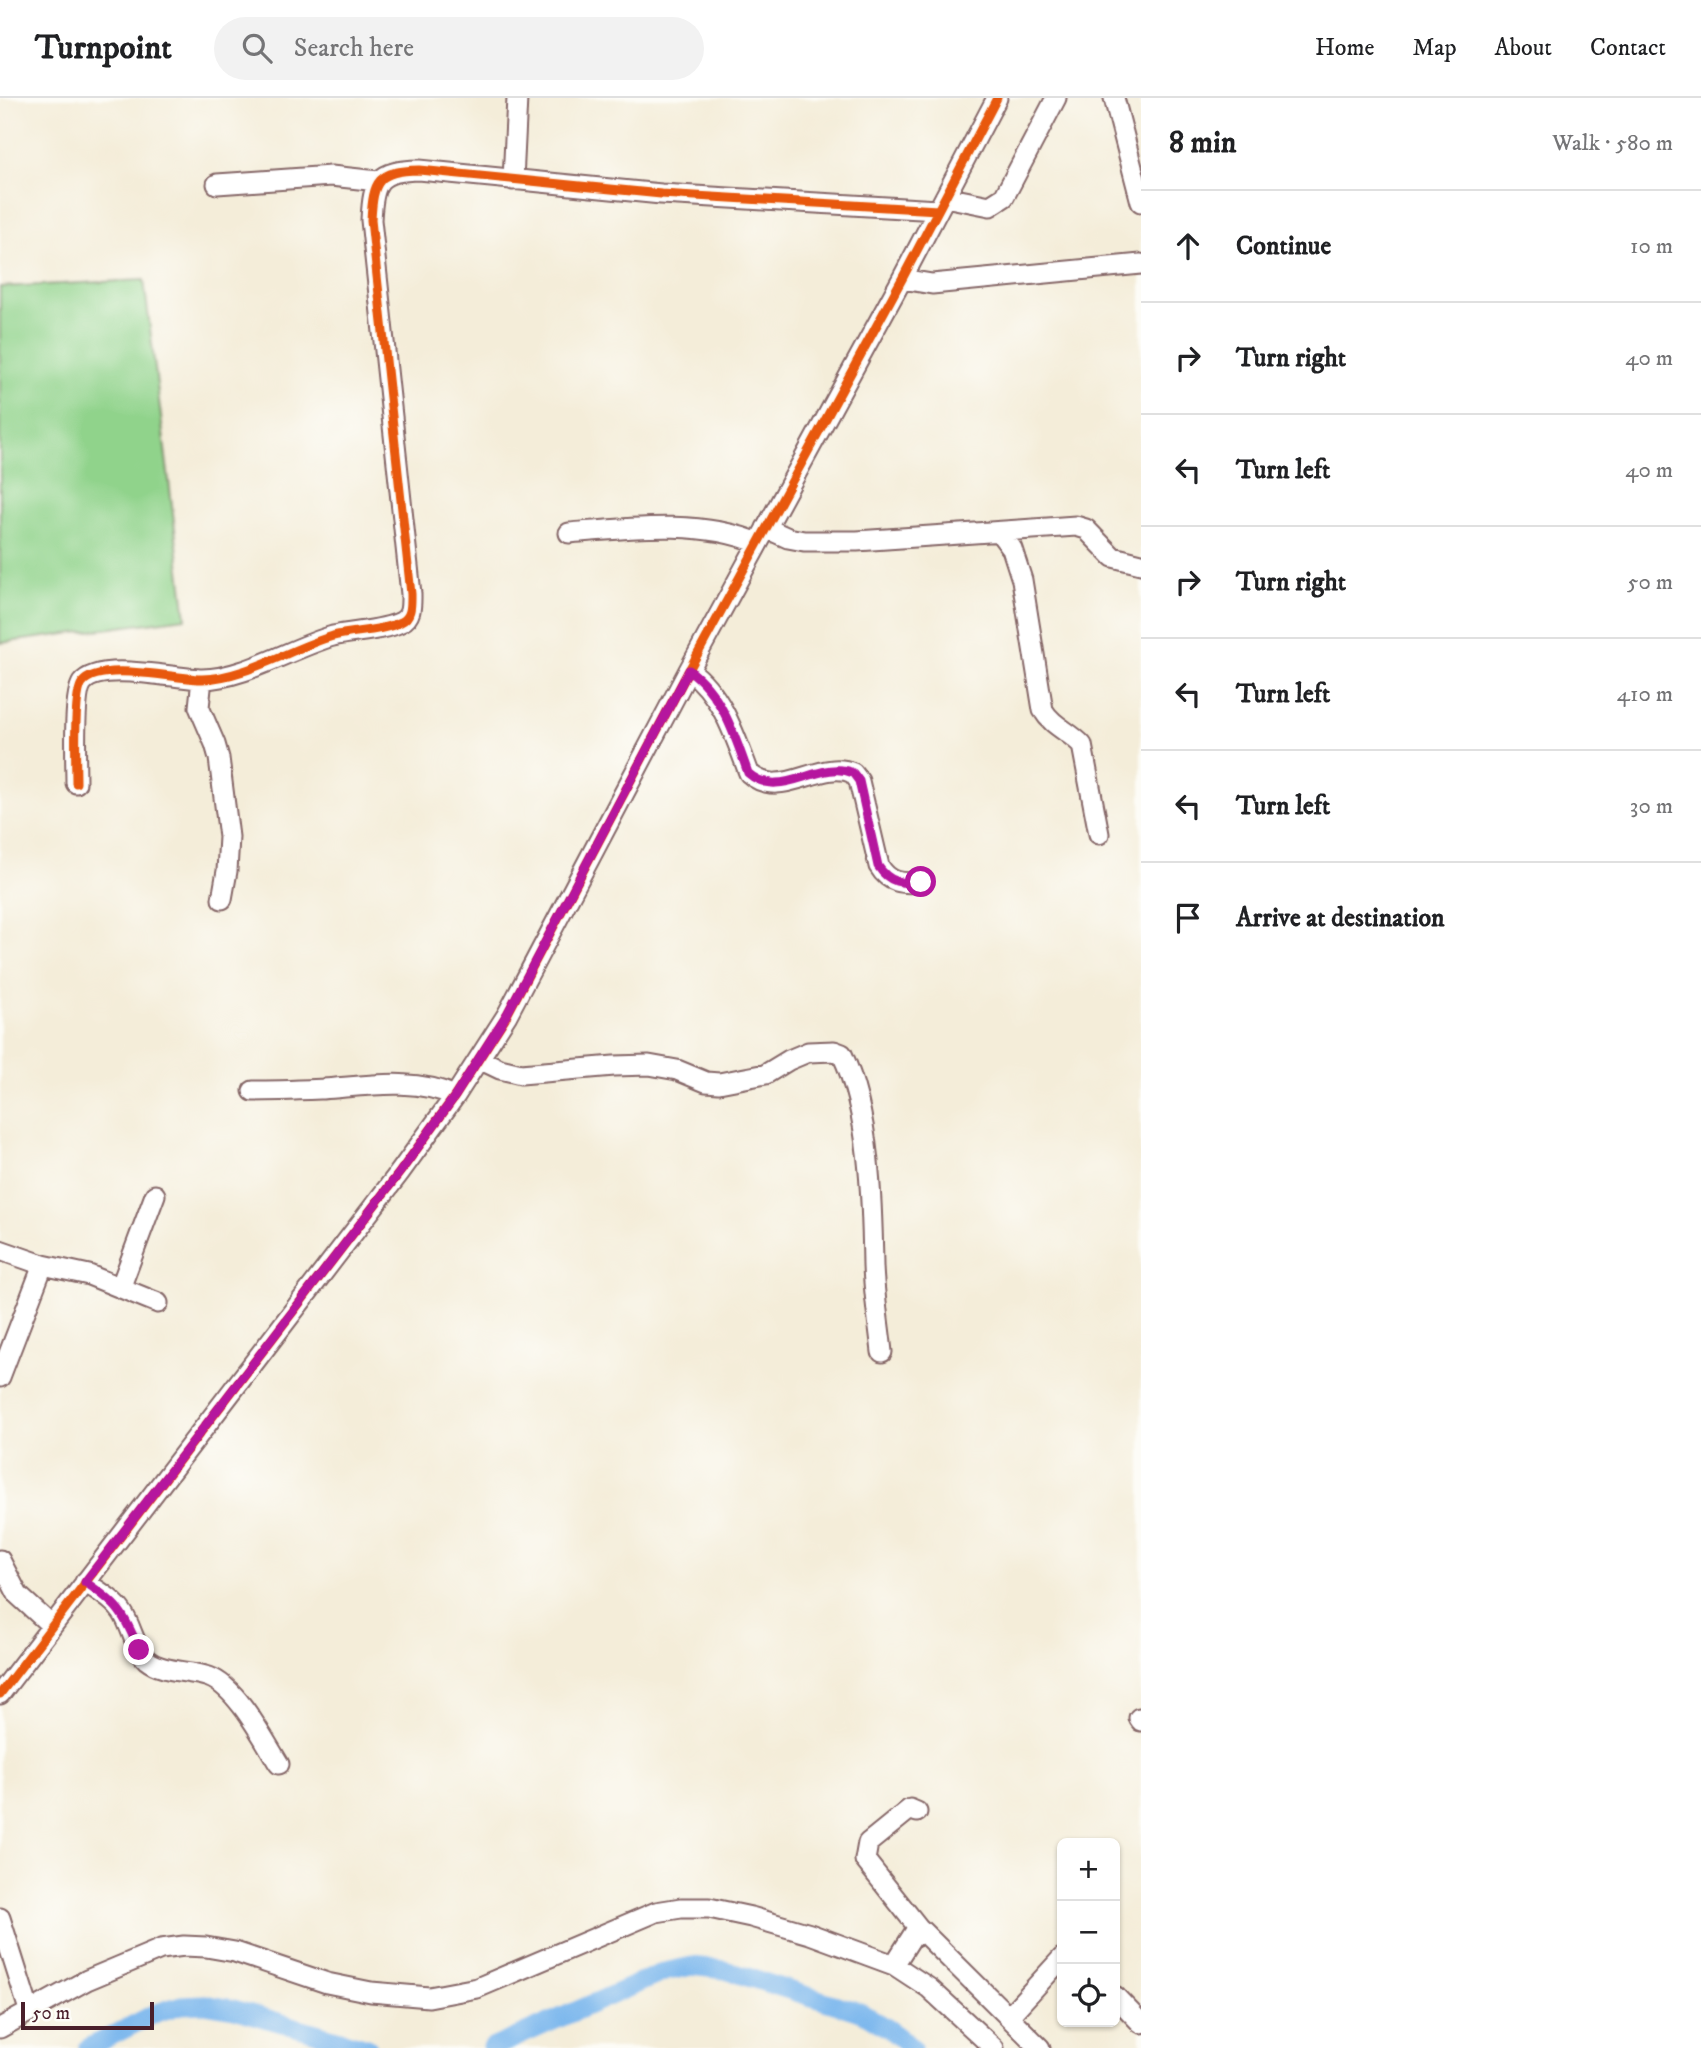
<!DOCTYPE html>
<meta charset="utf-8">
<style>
body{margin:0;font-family:"IM FELL DW Pica",serif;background:#f2f2f2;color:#202124}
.controls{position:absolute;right:21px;bottom:21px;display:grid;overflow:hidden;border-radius:10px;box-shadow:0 2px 5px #0004}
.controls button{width:63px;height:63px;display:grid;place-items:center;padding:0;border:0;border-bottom:2px solid #e0e0e0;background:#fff;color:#202124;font:35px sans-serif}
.scale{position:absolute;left:21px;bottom:18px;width:133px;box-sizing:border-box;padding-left:7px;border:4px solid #4a1f2b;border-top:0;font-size:19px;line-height:24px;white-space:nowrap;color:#4a1f2b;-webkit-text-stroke:5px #fdfcf7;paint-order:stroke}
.stop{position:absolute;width:21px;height:21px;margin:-16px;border:5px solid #b5179e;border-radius:50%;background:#fff}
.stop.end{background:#b5179e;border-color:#fff;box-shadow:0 2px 7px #0008}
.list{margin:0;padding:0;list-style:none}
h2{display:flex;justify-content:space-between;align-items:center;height:91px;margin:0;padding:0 28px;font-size:30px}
h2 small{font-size:23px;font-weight:400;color:#757577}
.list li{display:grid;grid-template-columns:46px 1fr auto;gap:21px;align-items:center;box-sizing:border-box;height:112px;padding:0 28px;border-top:2px solid #e0e0e0}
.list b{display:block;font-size:26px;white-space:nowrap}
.list em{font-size:23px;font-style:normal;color:#757577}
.icon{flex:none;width:38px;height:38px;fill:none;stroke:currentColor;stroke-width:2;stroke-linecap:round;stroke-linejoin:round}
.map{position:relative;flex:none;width:1141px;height:1950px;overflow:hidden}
header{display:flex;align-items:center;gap:42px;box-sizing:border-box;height:98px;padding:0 35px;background:#fff;border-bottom:2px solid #e0e0e0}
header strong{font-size:33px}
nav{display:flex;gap:38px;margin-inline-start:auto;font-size:24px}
.search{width:490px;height:63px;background:#f2f2f2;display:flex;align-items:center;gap:18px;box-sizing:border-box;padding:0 24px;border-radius:38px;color:#757577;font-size:26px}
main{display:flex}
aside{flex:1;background:#fff}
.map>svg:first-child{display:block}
.green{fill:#90d38b;stroke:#6d795b;stroke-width:2}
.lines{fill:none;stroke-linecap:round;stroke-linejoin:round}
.canal{stroke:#7bb7ed;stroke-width:19}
.minor-casing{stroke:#866768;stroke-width:23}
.minor{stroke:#fff;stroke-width:19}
.cycleway-casing{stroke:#fdfcf7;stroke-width:13}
.cycleway{stroke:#e8590c;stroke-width:9}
.route{stroke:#b5179e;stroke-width:9}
</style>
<header>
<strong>Turnpoint</strong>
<div class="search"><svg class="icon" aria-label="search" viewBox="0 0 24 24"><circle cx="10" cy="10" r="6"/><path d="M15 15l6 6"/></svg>Search here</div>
<nav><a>Home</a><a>Map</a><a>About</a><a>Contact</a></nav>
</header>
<main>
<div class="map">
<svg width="1141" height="1950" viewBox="0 0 1141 1950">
<rect width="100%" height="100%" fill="#fdfcf7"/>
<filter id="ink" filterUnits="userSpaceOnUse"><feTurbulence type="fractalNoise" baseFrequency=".0143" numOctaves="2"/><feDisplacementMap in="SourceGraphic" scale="14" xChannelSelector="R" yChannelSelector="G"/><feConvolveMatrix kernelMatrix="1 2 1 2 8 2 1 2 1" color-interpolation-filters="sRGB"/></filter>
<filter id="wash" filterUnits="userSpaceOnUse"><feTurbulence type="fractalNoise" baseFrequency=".00686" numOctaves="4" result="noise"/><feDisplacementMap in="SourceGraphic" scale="28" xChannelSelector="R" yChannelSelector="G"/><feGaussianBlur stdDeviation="1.57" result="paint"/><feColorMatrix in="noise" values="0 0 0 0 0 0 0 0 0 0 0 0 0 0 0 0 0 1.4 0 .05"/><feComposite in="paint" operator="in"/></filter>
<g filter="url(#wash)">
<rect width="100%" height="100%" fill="#f4edd9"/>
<path class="green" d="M144,182L186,520L0,545V189Z"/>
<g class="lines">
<path class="canal" d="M88,1950L156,1915L181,1907L204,1906L234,1911L368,1950
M492,1950L664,1874L692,1868L725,1872L863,1915L889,1931L912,1950"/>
</g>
</g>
<g filter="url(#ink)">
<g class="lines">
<g class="minor-casing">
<path id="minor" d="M1114,0L1141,104
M513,82L517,0
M217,86L331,78L378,83
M945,99L990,108L1004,99L1056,0
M902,181L932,186L1141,166
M766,430L788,440L804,443H857L1076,428L1086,431L1113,459L1141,466
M569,435C630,430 701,421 758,445
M1000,435L1012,451L1022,482L1043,612C1053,629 1069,633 1082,647L1099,736
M689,572C722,596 735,638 749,675C780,704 820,660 853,675L859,683L879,768C889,785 902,786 921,784
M202,581L199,609L215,646L219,660L229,739L227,773L222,801
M76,685C76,666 73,598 82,585C99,562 177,581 202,581C243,581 294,549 333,538C354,533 383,533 401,524C412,519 411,507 411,496L371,122C373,82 378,73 419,72L661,96L938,112
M479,961L500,971L521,976L614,968L649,967L677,972L706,984L719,985L766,976L789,962L808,954L834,953L842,956C870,1015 872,1103 873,1168C874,1197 879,1226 882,1254
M253,993C276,993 299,992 323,991C366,988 415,979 455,998
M0,1152L43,1167L0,1279
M43,1167L89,1177L158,1205
M121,1188L155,1097
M0,1462L18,1497L52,1528
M85,1484C98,1493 113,1501 122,1514C132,1528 134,1550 147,1562C163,1575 190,1572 209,1579C237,1589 264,1642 279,1666
M0,1596L400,1074L455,998L507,917L689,572L902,181L997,0
M1139,1620L1141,1623
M917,1714L910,1711L868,1745L865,1762L918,1829L1040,1950
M0,1820L29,1912
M894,1867L918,1829
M1115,1898L1141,1925
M1009,1918L1062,1860
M0,1930L87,1882L161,1851L184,1848L206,1849L235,1854L327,1885L371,1894L429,1899L477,1890L656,1814L681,1810H709L751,1819L810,1836L894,1867L929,1890L994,1950"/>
</g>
<use href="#minor" class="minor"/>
<g class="cycleway-casing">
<path id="cycleway" d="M76,685C76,666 73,598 82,585C99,562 177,581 202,581C243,581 294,549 333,538C354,533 383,533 401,524C412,519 411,507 411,496L371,122C373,82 378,73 419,72L661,96L938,112
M0,1596L400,1074L455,998L507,917L689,572L902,181L997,0"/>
</g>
<use href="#cycleway" class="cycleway"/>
</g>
</g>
<g class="lines" filter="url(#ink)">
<path class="route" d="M139,1552C124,1515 118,1506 85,1484L400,1074L455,998L507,916L689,572C722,596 735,638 748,675C780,704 820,660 853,675L859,683L878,768C889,785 902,786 921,784"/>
</g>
</svg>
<div class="controls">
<button>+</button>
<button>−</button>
<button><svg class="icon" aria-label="locate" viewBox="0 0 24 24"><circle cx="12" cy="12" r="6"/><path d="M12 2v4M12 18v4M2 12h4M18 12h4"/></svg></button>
</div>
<div class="scale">50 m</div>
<div class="stop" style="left:921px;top:784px"></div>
<div class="stop end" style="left:139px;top:1552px"></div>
</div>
<aside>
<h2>8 min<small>Walk · 580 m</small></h2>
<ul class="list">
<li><svg class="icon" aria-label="ahead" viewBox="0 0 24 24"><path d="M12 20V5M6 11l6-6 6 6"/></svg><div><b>Continue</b></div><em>10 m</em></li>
<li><svg class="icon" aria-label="right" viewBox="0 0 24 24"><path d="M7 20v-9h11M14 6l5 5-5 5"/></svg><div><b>Turn right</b></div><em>40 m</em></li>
<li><svg class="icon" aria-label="left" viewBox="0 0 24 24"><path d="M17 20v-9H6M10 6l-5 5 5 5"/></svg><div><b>Turn left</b></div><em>40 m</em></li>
<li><svg class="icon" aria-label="right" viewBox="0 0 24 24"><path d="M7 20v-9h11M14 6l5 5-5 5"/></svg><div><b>Turn right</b></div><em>50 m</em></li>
<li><svg class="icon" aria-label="left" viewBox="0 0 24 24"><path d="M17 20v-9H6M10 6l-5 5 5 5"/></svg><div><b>Turn left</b></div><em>410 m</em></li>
<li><svg class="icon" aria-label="left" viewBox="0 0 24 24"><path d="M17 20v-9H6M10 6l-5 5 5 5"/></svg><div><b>Turn left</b></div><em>30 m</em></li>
<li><svg class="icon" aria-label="arrive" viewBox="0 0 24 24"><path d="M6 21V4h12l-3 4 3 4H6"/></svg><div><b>Arrive at destination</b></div></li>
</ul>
</aside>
</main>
